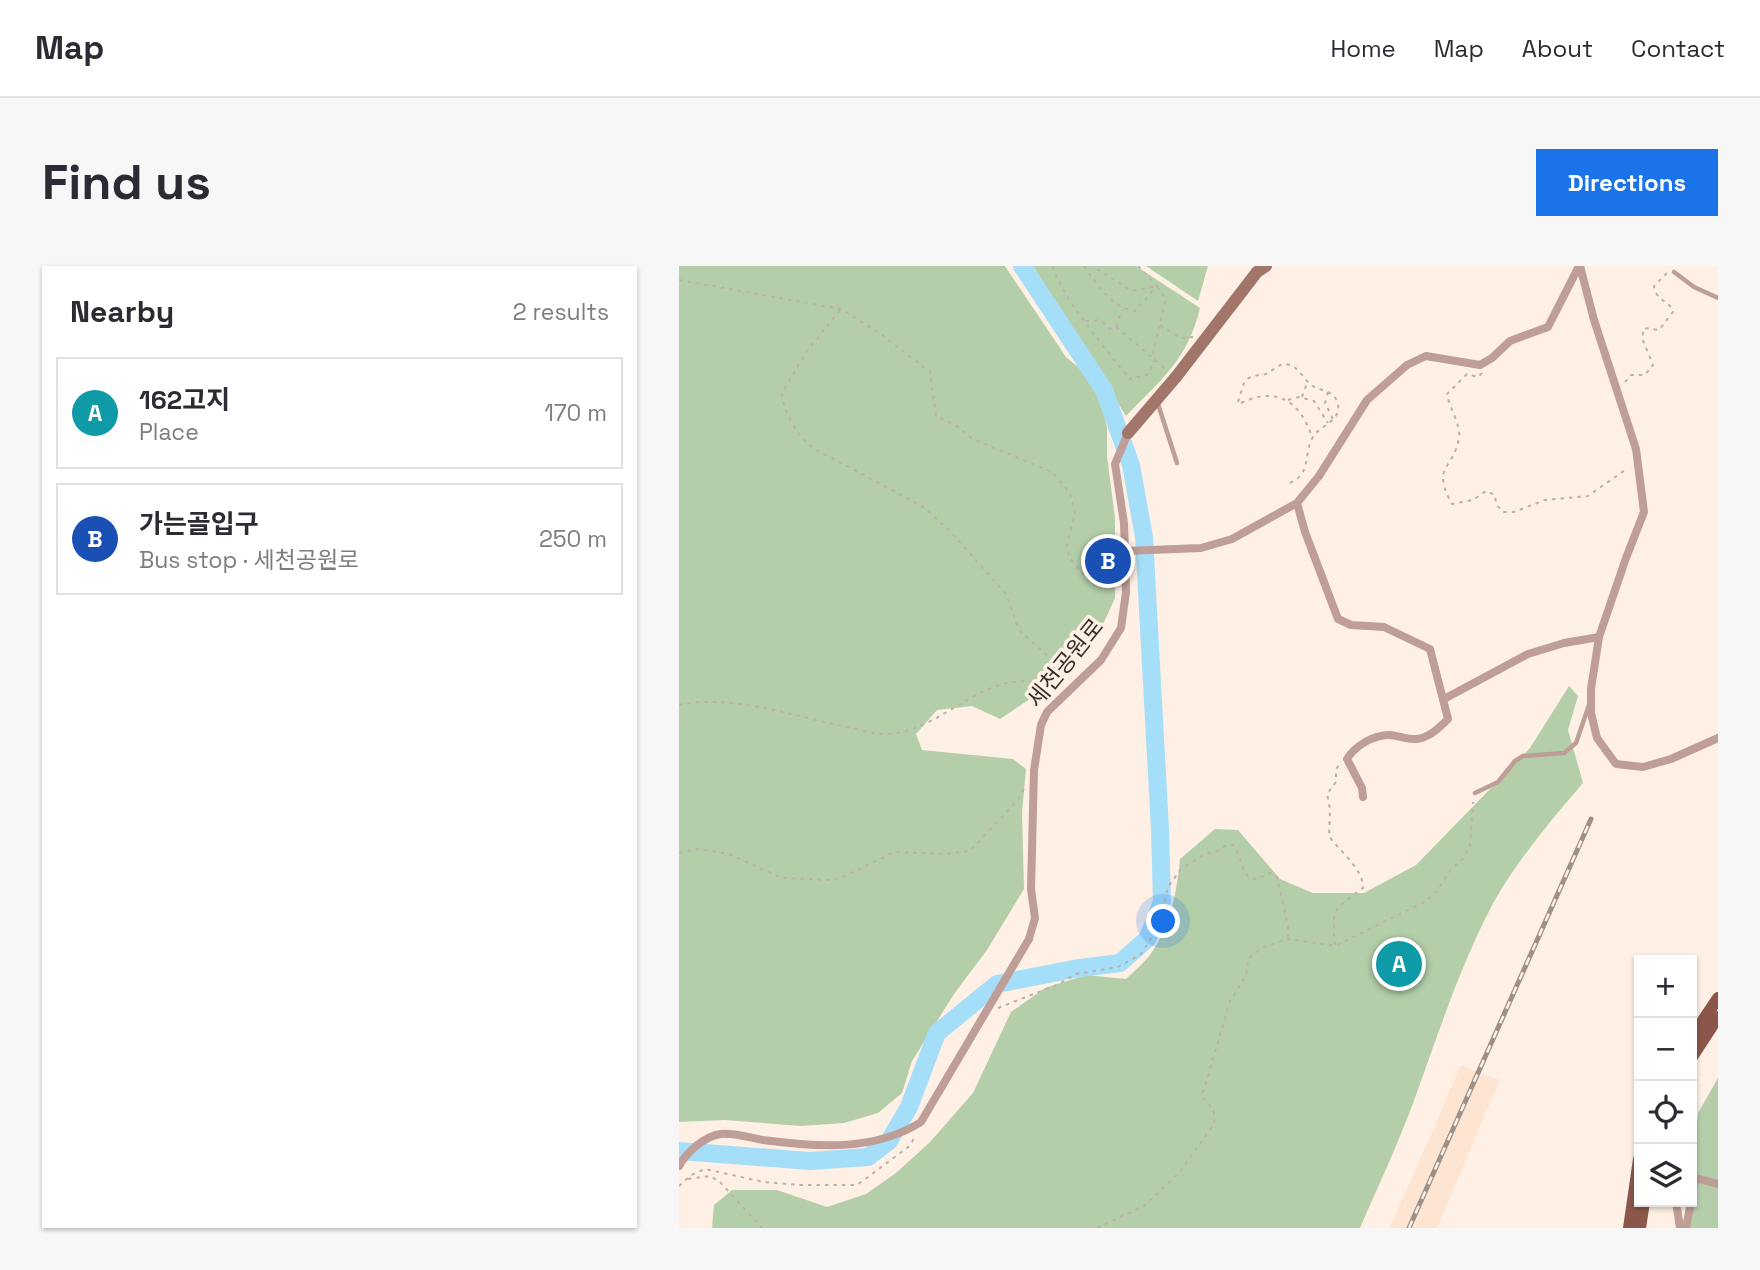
<!DOCTYPE html>
<meta charset="utf-8">
<style>
body{margin:0;font-family:"Space Grotesk","Noto Sans KR",sans-serif;background:#f7f7f7;color:#2b2b33}
.controls{position:absolute;right:21px;bottom:21px;display:grid;overflow:hidden;border-radius:0px;box-shadow:0 2px 5px #0004}
.controls button{width:63px;height:63px;display:grid;place-items:center;padding:0;border:0;border-bottom:2px solid #e1e1e2;background:#fff;color:#2b2b33;font:35px sans-serif}
.you{position:absolute;left:485px;top:656px;width:24px;height:24px;margin:-18px;border:5px solid #fff;border-radius:50%;background:#1a73e8;box-shadow:0 0 0 10px #1a73e833}
.badge{display:grid;place-items:center;width:46px;height:46px;border-radius:50%;background:#1a73e8;color:#fff;font-size:23px;font-weight:700}
.pin{position:absolute;translate:-50% -50%;border:4px solid #fff;box-shadow:0 2px 7px #0006}
.list{margin:0;padding:0;list-style:none}
h2{display:flex;justify-content:space-between;align-items:center;height:91px;margin:0;padding:0 28px;font-size:30px}
h2 small{font-size:23px;font-weight:400;color:#7c7c81}
.list li{display:grid;grid-template-columns:46px 1fr auto;gap:21px;align-items:center;box-sizing:border-box;height:112px;margin:0 14px 14px;padding:0 14px;border:2px solid #e1e1e2;border-radius:0px}
.list b{display:block;font-size:26px;white-space:nowrap}
.list p{margin:0;font-size:23px;white-space:nowrap;color:#7c7c81}
.list em{font-size:23px;font-style:normal;color:#7c7c81}
.icon{flex:none;width:38px;height:38px;fill:none;stroke:currentColor;stroke-width:2;stroke-linecap:round;stroke-linejoin:round}
.map{position:relative;flex:none;width:1039px;height:962px;overflow:hidden;border-radius:0px}
header{display:flex;align-items:center;gap:42px;box-sizing:border-box;height:98px;padding:0 35px;background:#fff;border-bottom:2px solid #e1e1e2}
header strong{font-size:33px}
nav{display:flex;gap:38px;margin-inline-start:auto;font-size:24px}
.intro{display:flex;align-items:center;justify-content:space-between;box-sizing:border-box;height:168px;padding:0 42px}
h1{margin:0;font-size:49px}
.button{padding:18px 32px;border-radius:0px;background:#1a73e8;color:#fff;font-size:24px;font-weight:700}
main{display:flex;gap:42px;padding:0 42px}
aside{flex:1;background:#fff;border-radius:0px;box-shadow:0 2px 5px #0004}
.map>svg:first-child{display:block}
.built{fill:#fde5d2}
.green{fill:#b4ceaa}
.lines{fill:none;stroke-linecap:round;stroke-linejoin:round}
.river{stroke:#a5def9;stroke-width:18}
.path{stroke:#bcb1a8;stroke-width:2;stroke-dasharray:3.5 5;stroke-linecap:butt}
.lane{stroke:#be9e97;stroke-width:4.5}
.street{stroke:#be9e97;stroke-width:8}
.secondary{stroke:#a1756a;stroke-width:12}
.primary{stroke:#8c574b;stroke-width:12}
.rail-casing{stroke:#9b9189;stroke-width:5}
.rail{stroke:#fef0e5;stroke-width:2.5;stroke-dasharray:8;stroke-linecap:butt}
.labels{text-anchor:middle;dominant-baseline:central;stroke-width:7;stroke-linejoin:round;paint-order:stroke}
.street-label{font-size:23px;fill:#352f2a;stroke:#fef0e5}
</style>
<header>
<strong>Map</strong>
<nav><a>Home</a><a>Map</a><a>About</a><a>Contact</a></nav>
</header>
<div class="intro"><h1>Find us</h1><a class="button">Directions</a></div>
<main>
<aside>
<h2>Nearby<small>2 results</small></h2>
<ul class="list">
<li><span class="badge" style="background:#0f9aa8">A</span><div><b>162고지</b><p>Place</p></div><em>170 m</em></li>
<li><span class="badge" style="background:#1a4fb4">B</span><div><b>가는골입구</b><p>Bus stop · 세천공원로</p></div><em>250 m</em></li>
</ul>
</aside>
<div class="map">
<svg width="1039" height="962" viewBox="0 0 1039 962">
<rect width="100%" height="100%" fill="#fef0e5"/>
<path class="built" d="M782,799L821,814L758,962H711Z"/>
<path class="green" d="M0,0H326L387,91L405,106L423,139L428,162V190L436,252V332L420,367L381,413L321,453L293,440L258,444L237,468L243,484L334,493L347,503L343,547L345,623L308,684L275,728L233,795L223,827L199,847L165,857L122,860L45,854L0,856Z
M354,0H457L521,42C509,93 482,114 447,150Z
M467,0H529L519,35Z
M890,420L899,430L889,464L904,517C873,553 841,591 817,632C783,694 761,763 737,829C721,874 700,918 681,962H33L35,939L53,924H98L148,941L187,928L217,907L251,876L294,827L332,746L366,722L407,709L447,713C455,705 464,698 471,689C491,661 498,626 501,593L536,563L559,564L601,613L634,627H685L737,599L851,482Z
M1039,812V962H1008L1019,847Z"/>
<g class="lines">
<path class="river" d="M0,885L131,895L189,891L210,875L230,841L258,767L318,718L400,702L441,697L469,672L483,636L481,563L465,271L452,199L425,124L343,0"/>
<path class="path" d="M374,0C378,25 433,92 451,113L470,108L476,93L474,85L487,33L478,20L453,25L413,0
M405,0C418,19 432,41 456,45L478,20L459,0
M0,14L162,43L203,69L251,106L257,150L276,159L294,173L373,206L391,227L396,247L388,278L390,291L407,312L438,323
M161,44L128,85L103,127C104,146 119,171 134,182L243,240L270,264L327,328L340,364L371,392L382,420
M407,55L421,54L431,63L437,61L487,103
M481,59L501,72L514,71
M437,61L443,44
M803,107L799,111L788,108L768,128C770,140 782,160 780,171C776,203 751,199 773,238L794,234L807,225L816,229L817,238L824,246H835L866,234L909,230L949,202
M946,116L952,109H966L974,99L963,72L965,62L980,64L994,46L993,42C986,34 976,32 975,20L988,7
M649,126L646,137L654,153
M623,131L628,117
M609,134L620,131L635,135L649,157
M559,136L565,117L568,113L574,110L587,108L603,98C618,98 620,107 629,116C637,126 655,122 659,138C662,156 641,159 634,171C624,188 633,209 610,217
M562,137C598,120 621,135 633,171
M0,439C54,428 114,450 168,461C179,463 193,468 204,468C267,469 311,389 378,424
M0,587L19,583L50,588L103,612L150,614L162,612L215,586L267,588L291,585L339,534L346,521
M656,679C653,639 654,645 684,622C684,602 661,586 650,570L651,543L648,528L657,516V503L661,498
M319,742L380,718L397,708L439,701L462,688L479,662L489,621L502,603L526,588L541,584L546,580L554,579C562,589 562,602 570,612L577,613L592,607L598,611L609,660V673
M9,913L31,910L41,916L83,962
M0,920L12,909L26,903L85,916L120,919H178L232,879L236,869
M418,962L465,940L500,907L535,858C538,846 531,839 523,830L551,735L567,710L569,693L582,682L609,673L656,680L747,635L757,626L773,602L785,592L791,579L794,536"/>
<path class="lane" d="M995,6L1015,21L1039,32
M479,138L498,197
M796,527L819,516L836,495L844,490L885,487L897,477L910,439"/>
<path class="street" d="M901,0L915,54L957,183L965,246L947,292L920,371L912,423V447L918,472L937,498L964,501L992,493L1039,472
M618,237L626,266L659,353L672,359L705,361L751,383L769,453C760,462 750,472 737,473C728,474 718,469 710,469C694,469 676,480 668,493L683,522L684,531
M446,285L522,282L553,273L618,237L640,210L688,134L728,99L747,90L801,99L813,92L831,75L869,61L900,0
M765,433L849,388L885,377L920,371
M0,900C7,887 25,870 42,868C54,866 72,872 84,874C137,881 195,886 242,856L350,673L356,652L352,623L355,504L362,459L368,446L422,394L442,362L447,326L446,285L445,257L436,198L449,167
M1013,930L1016,912L1039,918
M997,936L1001,962
M1007,962L1012,936"/>
<path class="secondary" d="M449,167L497,111L578,6L587,0"/>
<path class="primary" d="M1013,771L1039,732
M1013,791L1039,751
M950,962L960,893
M961,962L965,936"/>
<g class="rail-casing">
<path id="rail" d="M730,962L912,553"/>
</g>
<use href="#rail" class="rail"/>
</g>
<g class="labels">
<g class="street-label">
<text transform="translate(386 397) rotate(-51)">세천공원로</text>
</g>
</g>
</svg>
<div class="controls">
<button>+</button>
<button>−</button>
<button><svg class="icon" aria-label="locate" viewBox="0 0 24 24"><circle cx="12" cy="12" r="6"/><path d="M12 2v4M12 18v4M2 12h4M18 12h4"/></svg></button>
<button><svg class="icon" aria-label="layers" viewBox="0 0 24 24"><path d="M12 4l9 5-9 5-9-5zM3 14l9 5 9-5"/></svg></button>
</div>
<div class="you"></div>
<div class="pin badge" style="left:720px;top:698px;background:#0f9aa8">A</div>
<div class="pin badge" style="left:429px;top:295px;background:#1a4fb4">B</div>
</div>
</main>
